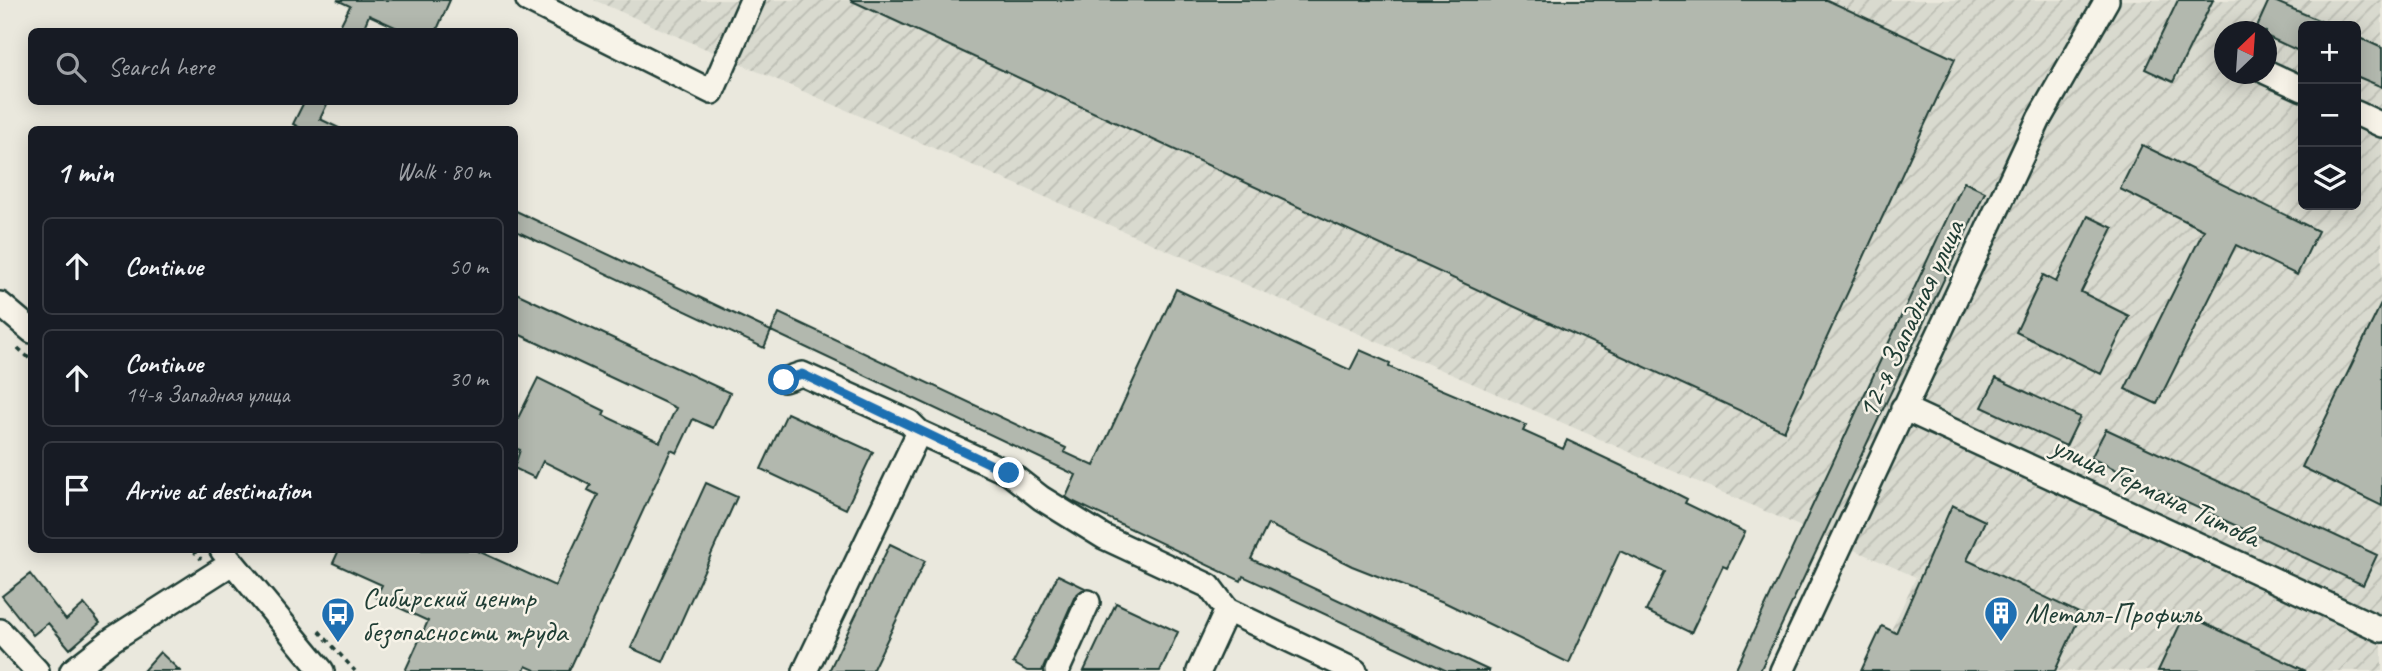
<!DOCTYPE html>
<meta charset="utf-8">
<style>
body{margin:0;font-family:Caveat,sans-serif;background:#20242c;color:#f1f3f6}
.controls{position:absolute;right:21px;top:21px;display:grid;overflow:hidden;border-radius:10px;box-shadow:0 4px 18px #0003}
.controls button{width:63px;height:63px;display:grid;place-items:center;padding:0;border:0;border-bottom:2px solid #363941;background:#171b24;color:#f1f3f6;font:35px sans-serif}
.compass{position:absolute;left:2214px;top:21px;width:63px;height:63px;border-radius:50%;background:#171b24;box-shadow:0 4px 18px #0003;rotate:25deg}
.stop{position:absolute;width:21px;height:21px;margin:-16px;border:5px solid #1f6fb2;border-radius:50%;background:#fff}
.stop.end{background:#1f6fb2;border-color:#fff;box-shadow:0 2px 7px #0008}
.list{margin:0;padding:0;list-style:none}
h2{display:flex;justify-content:space-between;align-items:center;height:91px;margin:0;padding:0 28px;font-size:30px}
h2 small{font-size:23px;font-weight:400;color:#9ea1a6}
.list li{display:grid;grid-template-columns:46px 1fr auto;gap:21px;align-items:center;box-sizing:border-box;height:98px;margin:0 14px 14px;padding:0 14px;border:2px solid #363941;border-radius:10px}
.list b{display:block;font-size:26px;white-space:nowrap}
.list p{margin:0;font-size:23px;white-space:nowrap;color:#9ea1a6}
.list em{font-size:23px;font-style:normal;color:#9ea1a6}
.icon{flex:none;width:38px;height:38px;fill:none;stroke:currentColor;stroke-width:2;stroke-linecap:round;stroke-linejoin:round}
.map{position:relative;flex:none;width:2382px;height:671px;overflow:hidden}
.search{position:absolute;background:#171b24;box-shadow:0 4px 18px #0003;left:28px;top:28px;width:490px;height:77px;display:flex;align-items:center;gap:18px;box-sizing:border-box;padding:0 24px;border-radius:10px;color:#9ea1a6;font-size:26px}
.panel{position:absolute;background:#171b24;box-shadow:0 4px 18px #0003;left:28px;top:126px;width:490px;height:427px;border-radius:10px}
.map>svg:first-child{display:block}
.industrial{fill:url(#industrial-furrows);fill-rule:evenodd}
.building{fill:#b2b8ae;stroke:#1f3d34;stroke-width:2}
.lines{fill:none;stroke-linecap:round;stroke-linejoin:round}
.minor-casing{stroke:#1f3d34;stroke-width:28}
.path{stroke:#1f3d34;stroke-width:3.5;stroke-dasharray:5 5;stroke-linecap:butt}
.minor{stroke:#f7f3e8;stroke-width:23}
.route{stroke:#1f6fb2;stroke-width:9}
.labels{text-anchor:middle;dominant-baseline:central;stroke-width:5;stroke-linejoin:round;paint-order:stroke}
.street-label{font-size:30px;fill:#1f3d34;stroke:#f7f3e8}
.poi-label{font-size:30px;fill:#1f3d34;stroke:#f7f3e8;text-anchor:start}
</style>
<div class="map">
<svg width="2382" height="671" viewBox="0 0 2382 671">
<defs>
<pattern id="industrial-furrows" width="10" height="10" patternUnits="userSpaceOnUse" patternTransform="scale(1.75)"><rect width="10" height="10" fill="#d9dacf"/><path d="M-1 1l2-2M0 10L10 0M9 11l2-2" fill="none" stroke="#babcb2"/></pattern>
</defs>
<rect width="100%" height="100%" fill="#eae8dd"/>
<filter id="ink" filterUnits="userSpaceOnUse"><feTurbulence type="fractalNoise" baseFrequency=".0143" numOctaves="2"/><feDisplacementMap in="SourceGraphic" scale="14" xChannelSelector="R" yChannelSelector="G"/><feConvolveMatrix kernelMatrix="1 2 1 2 8 2 1 2 1" color-interpolation-filters="sRGB"/></filter>
<g filter="url(#ink)">
<path class="industrial" d="M594,0H2382V671H1872L1916,577ZM2303,26H2356V205H2303ZM2224,32H2266V74H2224Z"/>
<path class="building" d="M337,0H450L436,32H406L369,15L362,32H337L350,6Z
M850,0H1827L1955,59L1784,431Z
M2178,0H2213L2173,82L2145,69Z
M2269,0H2272L2332,26H2303V53L2266,36V32L2255,31Z
M2356,36L2382,48V87L2356,76Z
M304,102H328L320,119L343,130H304L293,124Z
M2142,145L2318,231L2297,275L2236,245L2157,404L2125,389L2204,230L2120,189Z
M1964,182L1985,192L1760,671H1735Z
M514,210L771,331L764,348L514,230Z
M2088,216L2113,228L2081,292L2129,316L2101,374L2016,332L2043,275L2056,282Z
M1176,289L1350,370L1360,350L1390,363L1389,367L1526,425L1523,431L1563,449L1567,440L1622,466L1687,499L1685,503L1745,532L1727,568L1723,566L1691,633L1646,611L1665,572L1620,551L1569,663L1446,603L1352,566L1268,524L1251,559L1490,671H1447L1243,576L1241,581L1072,501L1066,497L1076,475L771,331L779,313L1066,448L1064,452L1094,466Z
M514,292L730,393L713,428L693,419L677,453L671,450L569,671H537L526,666L524,671H405L428,621L376,597L382,585L333,563L339,550H476L555,586L598,495L588,490L591,485L543,461L535,478L514,468L520,450L514,448V426L538,378L605,411L603,415L660,442L676,408L514,332Z
M2382,302V506L2302,467Z
M1996,378L2080,417L2066,446L1982,407Z
M787,413L873,452L846,509L761,469Z
M2106,429L2377,555L2363,585L2091,458Z
M706,483L737,497L663,662L631,648Z
M1952,505L1985,521L1967,560L2081,614L2055,671H1861L1882,626L1896,633Z
M890,544L925,561L872,671H829Z
M30,574L66,620L84,604L100,623L70,649L48,623L33,635L2,596Z
M1058,575L1085,588L1075,596L1042,671H1027L1013,663Z
M1116,603L1178,632L1160,671H1084Z
M2185,614L2306,671H2158Z
M160,652L180,671H143Z"/>
<g class="lines">
<g class="minor-casing">
<path id="minor" d="M528,0L712,92L752,0
M2266,72L2303,89
M2356,113L2382,125
M0,304L32,331
M784,380L802,374L909,422L919,432L805,671
M1903,408L2382,630
M919,432L1009,473L1041,498L1104,537L1209,586L1227,610L1355,671
M222,550L322,671
M0,631L37,671
M72,671L113,639L232,563
M1057,671L1088,602
M1199,671L1227,610
M1782,671L2039,119L2107,0"/>
</g>
<path class="path" d="M18,348L32,361
M193,550L201,559
M319,631L355,671"/>
<use href="#minor" class="minor"/>
</g>
</g>
<g class="lines" filter="url(#ink)">
<path class="route" d="M784,380L802,374L1009,473"/>
</g>
<defs>
<g id="building-pin" transform="scale(1.75)"><path d="M0 17L-7.5 6A9.5 9.5 0 1 1 7.5 6Z" fill="#1f6fb2" stroke="#f7f3e8"/><path d="M-4-6H4V6H1V3H-1V6H-4ZM-2.5-4.3h1.7v1.8h-1.7ZM.8-4.3h1.7v1.8H.8ZM-2.5-1h1.7V.8h-1.7ZM.8-1h1.7V.8H.8Z" fill="#fff"/></g>
<g id="bus-pin" transform="scale(1.75)"><path d="M0 17L-7.5 6A9.5 9.5 0 1 1 7.5 6Z" fill="#1f6fb2" stroke="#f7f3e8"/><path d="M-5-6H5V4H4V6H2V4H-2V6H-4V4H-5ZM-3.5-4V0h7V-4ZM-3.5 1.2v1.5H-2V1.2ZM2 1.2v1.5H3.5V1.2Z" fill="#fff"/></g>
</defs>
<g fill-rule="evenodd">
<use href="#building-pin" x="2001" y="613"/>
<use href="#bus-pin" x="338" y="614"/>
</g>
<g class="labels">
<g class="street-label">
<text transform="translate(1910 319) rotate(-65)">12-я Западная улица</text>
<text transform="translate(2156 491) rotate(25)">улица Германа Титова</text>
</g>
<g class="poi-label">
<text x="362" y="597">Сибирский центр<tspan x="362" dy="34">безопасности труда</tspan></text>
<text x="2025" y="613">Металл-Профиль</text>
</g>
</g>
</svg>
<div class="controls">
<button>+</button>
<button>−</button>
<button><svg class="icon" aria-label="layers" viewBox="0 0 24 24"><path d="M12 4l9 5-9 5-9-5zM3 14l9 5 9-5"/></svg></button>
</div>
<svg class="compass" viewBox="-18 -18 36 36"><path d="M0-13l5 13h-10z" fill="#e53935"/><path d="M0 13l5-13h-10z" fill="#9ea1a6"/></svg>
<div class="stop" style="left:784px;top:380px"></div>
<div class="stop end" style="left:1009px;top:473px"></div>
<div class="search"><svg class="icon" aria-label="search" viewBox="0 0 24 24"><circle cx="10" cy="10" r="6"/><path d="M15 15l6 6"/></svg>Search here</div>
<section class="panel">
<h2>1 min<small>Walk · 80 m</small></h2>
<ul class="list">
<li><svg class="icon" aria-label="ahead" viewBox="0 0 24 24"><path d="M12 20V5M6 11l6-6 6 6"/></svg><div><b>Continue</b></div><em>50 m</em></li>
<li><svg class="icon" aria-label="ahead" viewBox="0 0 24 24"><path d="M12 20V5M6 11l6-6 6 6"/></svg><div><b>Continue</b><p>14-я Западная улица</p></div><em>30 m</em></li>
<li><svg class="icon" aria-label="arrive" viewBox="0 0 24 24"><path d="M6 21V4h12l-3 4 3 4H6"/></svg><div><b>Arrive at destination</b></div></li>
</ul>
</section>
</div>
